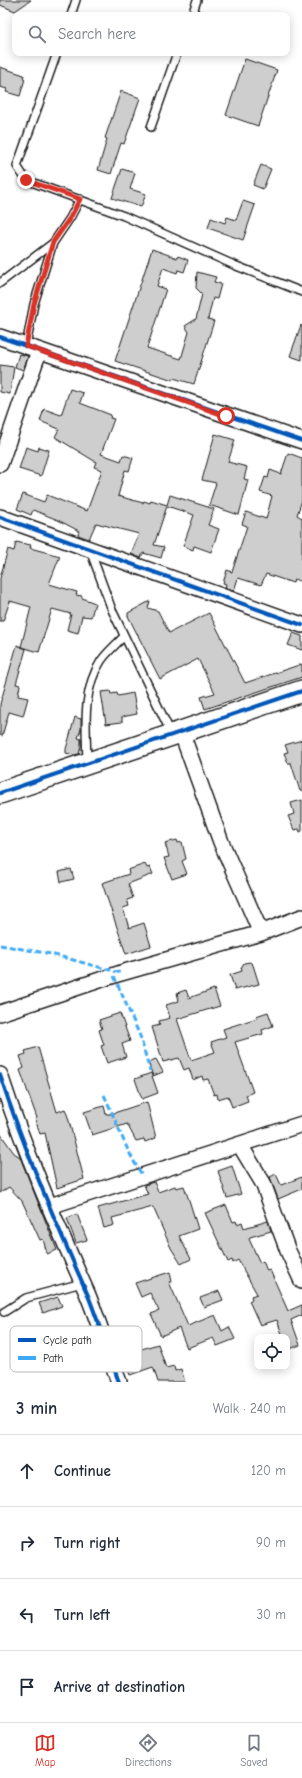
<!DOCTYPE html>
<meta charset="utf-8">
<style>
body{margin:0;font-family:"Comic Neue",sans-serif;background:#f6f6f7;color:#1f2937}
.controls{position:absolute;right:12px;bottom:12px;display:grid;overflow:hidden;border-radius:8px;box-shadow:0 2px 10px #0003}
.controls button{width:36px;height:36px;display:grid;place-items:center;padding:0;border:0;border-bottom:1px solid #e0e1e3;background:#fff;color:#1f2937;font:20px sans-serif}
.stop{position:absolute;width:12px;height:12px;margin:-9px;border:3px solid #d93025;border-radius:50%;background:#fff}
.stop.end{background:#d93025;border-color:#fff;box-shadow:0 1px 4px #0008}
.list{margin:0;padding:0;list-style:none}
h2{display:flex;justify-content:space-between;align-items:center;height:52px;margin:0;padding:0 16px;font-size:17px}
h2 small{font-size:13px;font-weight:400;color:#747a83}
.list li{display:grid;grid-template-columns:26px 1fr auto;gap:12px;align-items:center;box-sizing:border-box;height:72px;padding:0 16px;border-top:1px solid #e0e1e3}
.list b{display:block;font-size:15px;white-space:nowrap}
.list em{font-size:13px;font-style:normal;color:#747a83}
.icon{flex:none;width:22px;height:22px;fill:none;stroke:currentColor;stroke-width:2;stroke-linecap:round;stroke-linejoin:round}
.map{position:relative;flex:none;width:302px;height:1382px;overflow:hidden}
.search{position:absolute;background:#fff;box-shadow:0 2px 10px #0003;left:12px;right:12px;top:12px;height:44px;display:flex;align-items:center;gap:10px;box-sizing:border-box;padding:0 14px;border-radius:8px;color:#747a83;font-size:15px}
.sheet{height:340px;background:#fff}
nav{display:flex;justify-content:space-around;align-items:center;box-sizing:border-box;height:56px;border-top:1px solid #e0e1e3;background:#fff;font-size:11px;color:#747a83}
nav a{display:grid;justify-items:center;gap:2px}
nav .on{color:#d93025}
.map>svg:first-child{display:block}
.building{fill:#cecece;stroke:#1c1c1c}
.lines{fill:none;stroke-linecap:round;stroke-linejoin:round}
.lane-casing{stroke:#1c1c1c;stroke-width:10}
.street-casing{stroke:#1c1c1c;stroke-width:18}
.secondary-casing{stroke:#1c1c1c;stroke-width:24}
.lane{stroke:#fff;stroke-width:7}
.street{stroke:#fff;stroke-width:15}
.secondary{stroke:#fff;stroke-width:21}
.quiet{stroke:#3fa9f5;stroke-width:3;stroke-dasharray:6 3;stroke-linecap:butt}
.cycleway-casing{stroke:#fff;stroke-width:6}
.cycleway{stroke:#0057b8;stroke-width:4}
.route{stroke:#d93025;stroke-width:5}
.key{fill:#fff;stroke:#bbb;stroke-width:1}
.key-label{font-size:11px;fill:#1c1c1c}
</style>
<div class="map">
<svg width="302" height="1382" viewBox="0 0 302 1382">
<rect width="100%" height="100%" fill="#fff"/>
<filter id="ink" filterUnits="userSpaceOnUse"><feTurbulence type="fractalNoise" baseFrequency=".025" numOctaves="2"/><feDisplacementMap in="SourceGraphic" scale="8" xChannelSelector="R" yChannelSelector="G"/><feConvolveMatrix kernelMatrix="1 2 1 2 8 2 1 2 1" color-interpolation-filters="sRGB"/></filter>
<g filter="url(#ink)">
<path class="building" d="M0,0H31L15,11L0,5Z
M245,59L277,70L258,126L226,115Z
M0,67L24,75L23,79H25L20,96L6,92L7,89L0,87Z
M121,91L140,98L124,144L121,143L111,174L98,170L107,139L105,138Z
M261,165L271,169L263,189L253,185Z
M122,169L135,173L130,189L146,194L141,207L112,198Z
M243,201L255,205L243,240L208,228L211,218L225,223L227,217L236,220Z
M152,249L177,258L178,256L188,260L184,272L178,270L177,273L163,268L157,286L166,289L147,348L181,359L189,332L185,326L196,319L202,294L196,288L197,272L216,277L214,282L221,284L217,299L213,298L208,319L214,321L194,384L173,378V380L115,361Z
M301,325L302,326V360L290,356Z
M19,354L28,356L23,370L15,367Z
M0,365L14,367L10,394L0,392Z
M70,389L83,393L80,403L111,415L110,418L114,419L101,454L121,461L123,455L133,458L129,471L125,470L118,496L143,503L144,501L150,503L151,500L167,505L170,495L214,509L208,525L219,529L211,552L194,546L193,550L183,546L194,515L167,506L154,545L164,547L161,558L143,553L141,558L131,554L139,534L96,523L89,539L78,535L79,531L58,520L33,510L31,515L17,509L23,494L44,502L47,495L87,511L102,470L94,467L96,462L55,437L59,429L40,421L44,409L61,415Z
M215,434L235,440L228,462L247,467L244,479L248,480L239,515L209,505L216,483L202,480Z
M26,447L38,451L39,447L49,450L41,476L19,469Z
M288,453L302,458V500L297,515L302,518V582L294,579L293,583L266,574L261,585L238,578L234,591L225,588L226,584L223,583L227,570L232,572L247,526L242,524L246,512L266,519L272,496L260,492L265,477L268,478L270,470L281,474Z
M16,542L31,545L30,548L60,556L49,584L77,592L76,595L82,596V598L95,603L91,617L82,616L78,633L67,630L71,614L52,609L39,652L21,647L31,607L10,601L3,621H0V578L8,549L14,551Z
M150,601L148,608L158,611L169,633L209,613L245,683L302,664V677L205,709L201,697L215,693L198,659L160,679L128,616V613Z
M293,633L302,636V650L288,645Z
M17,645L26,649L16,684L20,685L18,696L28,698L23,716L9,712L2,736L0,735V704Z
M110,691L111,694L117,693L118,696L133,693L137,714L122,717V722L106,724L101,692Z
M75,717L81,719V729L78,738L81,739V746L79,754L74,755L66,753V749Z
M302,740V791H300L291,763H288L284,753L288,752L285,745Z
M302,800V831L300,832L299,829L294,830L288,816L294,814L291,803Z
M177,840L178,843L182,842L186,859L182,861L187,874L172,879L164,858L169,857L165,843Z
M145,864L147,868L150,867L153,874L128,884L133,898L127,900L129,906L123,908L129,928L144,923L151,946L126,954L102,883L129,874L128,870Z
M71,869L74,879L61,882L59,872Z
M250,962L253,965L259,984L235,990L230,975L242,971L241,968L244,963Z
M214,989L220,1006L177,1019L191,1060L215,1052L211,1042L226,1037L223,1029L257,1018L256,1016L268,1012L273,1026L262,1030L263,1034L235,1042L253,1092L246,1095L248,1101L232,1107L228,1096L218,1099L217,1094L214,1095L208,1079L203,1080L202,1076L193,1080L189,1068L184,1070L179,1058L163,1062L152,1027L160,1025L159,1021L170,1018L166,1005L179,1001L177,993L186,990L189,998Z
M120,1013L130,1041L122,1044L126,1057L107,1063L101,1046L104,1045L99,1030L102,1029L99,1020Z
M38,1047L57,1112L65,1109L68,1117L84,1179L57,1188L45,1133L40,1134L35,1119L37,1118L20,1070L24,1068L20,1056L26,1054L25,1051Z
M156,1059L163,1072L153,1076L148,1062Z
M151,1073L158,1093L142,1099L135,1079Z
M147,1102L156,1138L145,1142L144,1139L136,1141L127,1124L92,1135L84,1112L104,1106L106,1114H111Z
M0,1133L14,1153L20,1157L57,1250L47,1254L43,1239L40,1240L22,1201L9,1187L0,1193Z
M232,1166L241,1194L227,1198L218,1171Z
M276,1174L281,1185L302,1177V1189L278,1199L270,1177Z
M154,1182L158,1192L175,1186L176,1188L184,1186L190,1203L198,1229L179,1236L191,1259L181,1264L171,1248L153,1207L112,1218L114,1225L104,1228L98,1208L148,1194L144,1185Z
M226,1205L233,1222L236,1221L237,1224L242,1222L244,1228L268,1221L271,1231L250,1237L249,1239L260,1263L263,1261L267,1271L270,1270L288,1311L302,1305V1315L291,1320L300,1345L287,1350V1337H283L277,1320L260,1325L249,1301L252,1299L251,1296L257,1294L238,1260L233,1263L232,1260L228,1262L205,1213Z
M77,1214L87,1240L76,1243L67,1218Z
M170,1272L172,1282H169L188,1326L215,1315L222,1331L229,1327L235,1339L217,1346L213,1338L187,1348L179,1328L161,1336L151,1314L159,1311L150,1293L141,1297L135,1283Z
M219,1291L223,1300L204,1307L200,1298Z
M58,1297L62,1306L43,1313L39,1303Z
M158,1344L166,1368L174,1366L175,1371L181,1369L185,1382H158L153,1367L130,1375L122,1355Z"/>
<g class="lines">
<g class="lane-casing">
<path id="lane" d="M71,15L76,0
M192,15L197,0
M57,53L17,166L26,180L124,216L234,265L302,292
M151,127L177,53
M0,283L53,243L70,218L80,199
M26,346L34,304L53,243
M90,550L112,610L171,733
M87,761C86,728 82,690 101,661C107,652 117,644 124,636
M4,1312L26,1298L82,1283"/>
</g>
<g class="street-casing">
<path id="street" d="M0,337L302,441
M0,464L39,351
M0,517L302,625
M181,731L221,842L261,933
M0,1013L121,973L261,933L302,917
M0,1075C24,1149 55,1221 87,1293C99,1322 108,1353 119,1382
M240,1145L263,1183L288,1251L302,1281
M50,1206L302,1124"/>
</g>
<g class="secondary-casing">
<path id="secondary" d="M0,793L302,691"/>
</g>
<use href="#lane" class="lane"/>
<use href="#street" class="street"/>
<use href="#secondary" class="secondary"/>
<path class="quiet" d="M0,945L51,954L121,973
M114,976L140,1036L150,1071
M104,1095C117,1122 126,1152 143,1176"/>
<g class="cycleway-casing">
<path id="cycleway" d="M0,337L302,441
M0,517L302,625
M0,793L302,691
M0,1075C24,1149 55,1221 87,1293C99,1322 108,1353 119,1382"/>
</g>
<use href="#cycleway" class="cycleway"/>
</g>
</g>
<g class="lines" filter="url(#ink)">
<path class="route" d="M26,180L80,199L70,218L53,242L34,304L26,346L226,416"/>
</g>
<rect x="10" y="1326" width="132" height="46" rx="6" class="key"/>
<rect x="18" y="1338" width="18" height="4" fill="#0057b8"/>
<rect x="18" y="1356" width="18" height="4" fill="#3fa9f5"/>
<g class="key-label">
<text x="43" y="1344">Cycle path</text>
<text x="43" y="1362">Path</text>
</g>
</svg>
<div class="controls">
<button><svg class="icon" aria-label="locate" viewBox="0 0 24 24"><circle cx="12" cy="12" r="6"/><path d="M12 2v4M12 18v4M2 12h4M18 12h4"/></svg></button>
</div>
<div class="stop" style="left:226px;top:416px"></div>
<div class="stop end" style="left:26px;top:180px"></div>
<div class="search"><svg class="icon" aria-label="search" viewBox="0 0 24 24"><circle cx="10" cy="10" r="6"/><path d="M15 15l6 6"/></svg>Search here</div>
</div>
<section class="sheet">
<h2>3 min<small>Walk · 240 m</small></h2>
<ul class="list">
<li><svg class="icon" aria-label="ahead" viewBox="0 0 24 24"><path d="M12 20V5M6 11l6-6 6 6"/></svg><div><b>Continue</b></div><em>120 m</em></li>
<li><svg class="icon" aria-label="right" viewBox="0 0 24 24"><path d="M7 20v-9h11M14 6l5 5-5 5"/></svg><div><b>Turn right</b></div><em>90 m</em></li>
<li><svg class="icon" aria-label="left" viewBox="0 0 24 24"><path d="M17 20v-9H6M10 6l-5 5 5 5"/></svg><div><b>Turn left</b></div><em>30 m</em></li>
<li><svg class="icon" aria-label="arrive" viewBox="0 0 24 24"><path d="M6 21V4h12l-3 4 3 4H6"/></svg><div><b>Arrive at destination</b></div></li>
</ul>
</section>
<nav>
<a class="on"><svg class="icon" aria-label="map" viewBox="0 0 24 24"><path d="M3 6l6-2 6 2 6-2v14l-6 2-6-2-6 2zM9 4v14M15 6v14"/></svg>Map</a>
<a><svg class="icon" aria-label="directions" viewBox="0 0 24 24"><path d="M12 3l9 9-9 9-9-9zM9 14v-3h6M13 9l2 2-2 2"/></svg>Directions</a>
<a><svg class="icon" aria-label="saved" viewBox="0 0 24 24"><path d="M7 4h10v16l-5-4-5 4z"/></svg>Saved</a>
</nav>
